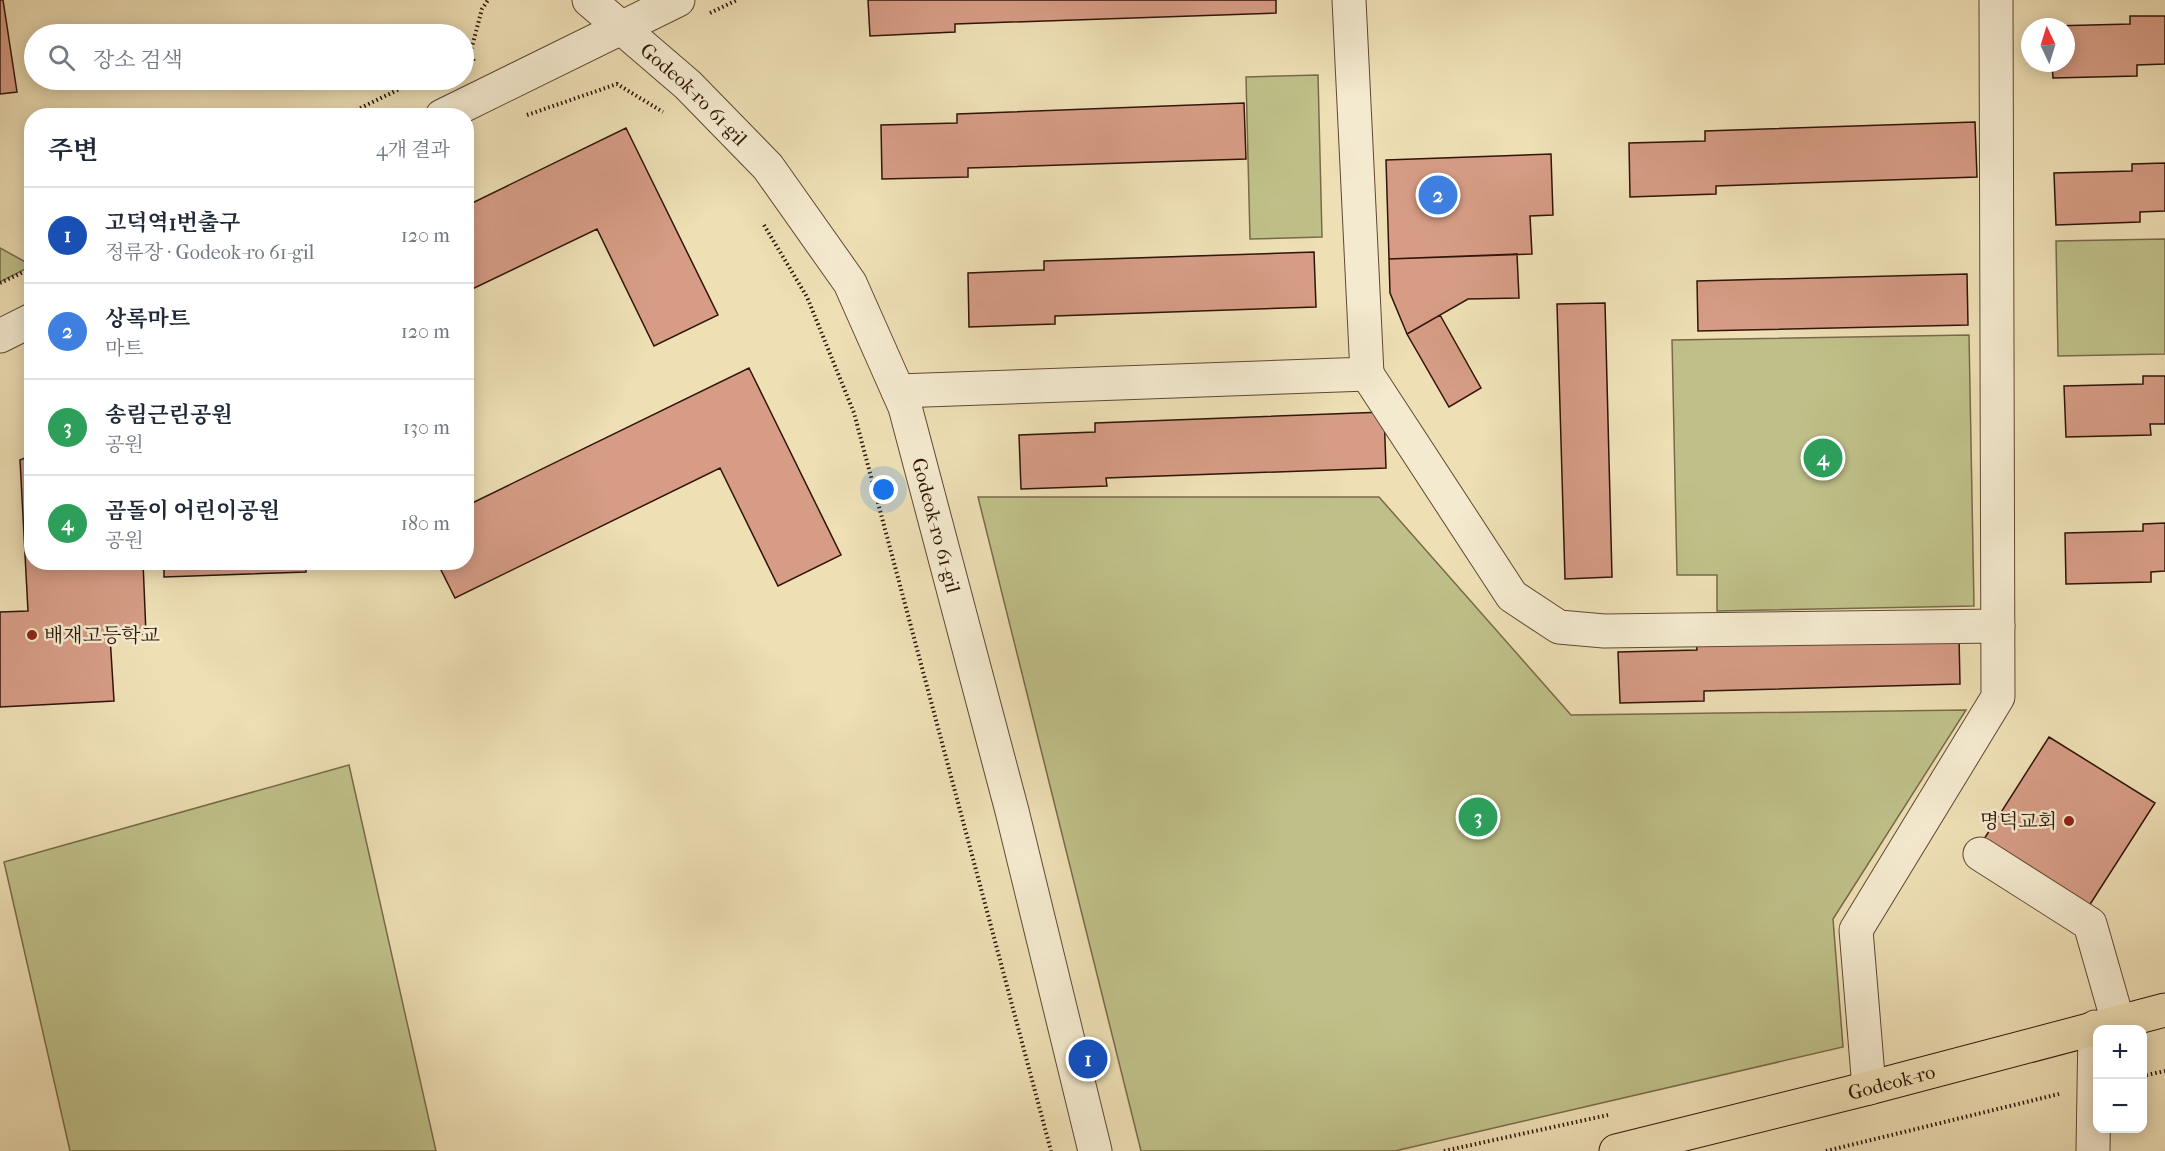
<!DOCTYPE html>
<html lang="ko">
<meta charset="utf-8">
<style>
body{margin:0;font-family:"IM FELL French Canon","Noto Serif KR",serif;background:#f2f2f3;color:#1f2937}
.controls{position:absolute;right:18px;bottom:18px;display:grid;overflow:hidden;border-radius:12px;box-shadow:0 3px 15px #0003}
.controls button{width:54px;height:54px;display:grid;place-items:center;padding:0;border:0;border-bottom:2px solid #e0e1e3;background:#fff;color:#1f2937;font:30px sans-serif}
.compass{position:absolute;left:2021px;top:18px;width:54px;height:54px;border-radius:50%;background:#fff;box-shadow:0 3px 15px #0003;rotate:356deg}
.you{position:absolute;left:884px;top:490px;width:21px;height:21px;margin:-15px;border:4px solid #fff;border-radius:50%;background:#1a73e8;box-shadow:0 0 0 9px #1a73e833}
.badge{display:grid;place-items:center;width:39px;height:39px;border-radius:50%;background:#0f766e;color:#fff;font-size:20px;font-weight:700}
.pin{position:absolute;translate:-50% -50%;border:3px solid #fff;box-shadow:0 2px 6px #0006}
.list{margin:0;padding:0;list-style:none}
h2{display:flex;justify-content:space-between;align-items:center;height:78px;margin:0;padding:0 24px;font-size:26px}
h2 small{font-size:20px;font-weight:400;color:#747a83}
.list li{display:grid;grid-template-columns:39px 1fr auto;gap:18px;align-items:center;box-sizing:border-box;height:96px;padding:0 24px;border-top:2px solid #e0e1e3}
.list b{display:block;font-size:22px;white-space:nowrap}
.list p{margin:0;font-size:20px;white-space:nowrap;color:#747a83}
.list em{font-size:20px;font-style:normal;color:#747a83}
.icon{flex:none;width:33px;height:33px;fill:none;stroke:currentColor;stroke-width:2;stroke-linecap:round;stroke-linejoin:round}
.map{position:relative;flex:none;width:2165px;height:1151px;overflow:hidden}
.search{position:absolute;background:#fff;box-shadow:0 3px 15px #0003;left:24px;top:24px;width:450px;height:66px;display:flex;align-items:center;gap:15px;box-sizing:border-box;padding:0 21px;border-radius:33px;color:#747a83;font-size:22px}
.panel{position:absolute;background:#fff;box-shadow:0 3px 15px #0003;left:24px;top:108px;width:450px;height:462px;border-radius:24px}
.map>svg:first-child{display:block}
.green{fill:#bfc089;stroke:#786a48;stroke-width:1.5}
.building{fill:#d69c85;stroke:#301507;stroke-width:1.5}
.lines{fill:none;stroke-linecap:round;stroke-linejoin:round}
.minor-casing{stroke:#604832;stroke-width:35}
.major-casing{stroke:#301507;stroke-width:35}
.path{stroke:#301507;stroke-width:4;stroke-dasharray:1.5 3;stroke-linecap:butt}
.minor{stroke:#f4eacf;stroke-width:33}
.major{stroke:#eedfb5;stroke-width:33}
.poi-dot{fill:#8f2418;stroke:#f4eacf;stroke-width:2}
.labels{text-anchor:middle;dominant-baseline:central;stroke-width:5;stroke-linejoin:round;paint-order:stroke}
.street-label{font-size:20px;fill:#301507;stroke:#f4eacf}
.poi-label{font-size:20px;fill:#301507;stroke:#f4eacf;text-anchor:start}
</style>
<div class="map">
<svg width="2165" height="1151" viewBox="0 0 2165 1151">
<rect width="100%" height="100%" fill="#eedfb5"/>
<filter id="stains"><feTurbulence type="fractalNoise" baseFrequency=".00333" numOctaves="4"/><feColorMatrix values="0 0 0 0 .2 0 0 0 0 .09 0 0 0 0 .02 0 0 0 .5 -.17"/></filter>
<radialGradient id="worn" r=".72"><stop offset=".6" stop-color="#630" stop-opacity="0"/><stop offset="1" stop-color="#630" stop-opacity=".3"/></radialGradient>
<path class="green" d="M1318,75L1322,237L1250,239L1246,77Z
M2165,239V354L2058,356L2056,241Z
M0,248L31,265V266L0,282Z
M1969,335L1974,606L1717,611V575H1677L1672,340Z
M978,497H1379L1571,715L1966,710L1833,919L1843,1047L1395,1151H1141Z
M349,765L436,1151H70L4,862Z"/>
<path class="building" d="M0,0H3L17,92L0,94Z
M868,0H1276V13L955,24V32L870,36Z
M2130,16H2165V64L2137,65V76L2053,78L2052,63H2066V27L2051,26L2130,24Z
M1244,103L1246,159L968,168V177L882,179L881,125L957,123V114Z
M1975,122L1977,177L1716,186V194L1630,197L1629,143L1705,141V131Z
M626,128L718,315L654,346L597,229L466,292V206Z
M1551,154L1553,215L1530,216L1532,254L1389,259L1386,160Z
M2165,163V211L2140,212V222L2056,225L2054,173L2132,171V164Z
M1314,252L1316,307L1055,316V324L969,327L968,273L1044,270V261Z
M1517,254L1519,298L1468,299L1407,334L1390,293L1389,259Z
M1967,274L1968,325L1698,331L1697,281Z
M1605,303L1612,577L1565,579L1557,304Z
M1440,315L1481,388L1449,407L1407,334Z
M749,368L841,555L778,586L720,468L455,598L437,562H466V506Z
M2143,376H2165V424H2150L2151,435L2066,437L2064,386L2143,384Z
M1384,412L1386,468L1106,478L1107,486L1021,489L1019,435L1095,432V423Z
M32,455V562H143L146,634L110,636L114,701L0,707V612L28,611L20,460Z
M2165,523V571L2151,572V582L2066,584L2065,533L2143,531V524Z
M164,562H306V572L164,577Z
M1959,636L1960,684L1704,691V701L1620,703L1618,652L1697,650L1696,642Z
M2049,737L2155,803L2089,906L1984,839Z"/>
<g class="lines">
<g class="minor-casing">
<g id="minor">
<path id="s1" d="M589,0L688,85L768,167L850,283L905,407L1012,811L1095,1151"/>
<path d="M442,116L678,0"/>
<path d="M0,336L32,320"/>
<path d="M1367,374L1512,596L1559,627L1604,631L1998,626"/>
<path d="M898,391L1367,374L1349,0"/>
<path d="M1980,854L2090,924L2118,1022"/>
<path d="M1869,1088L1856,930L1998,697L1996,0"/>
<path d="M2093,1151L2095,1027"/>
</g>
</g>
<g class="major-casing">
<g id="major">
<path id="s2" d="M1616,1151L1869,1088L2165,1010"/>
</g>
</g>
<path class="path" d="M710,13L737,0
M464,57L470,54
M474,61L470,54L482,9L488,0
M527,115L617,84L663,112
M344,116L418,80
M764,225L807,297L854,413L1051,1151
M0,283L32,268
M2142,1076L2165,1071
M1444,1151L1608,1115
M1826,1151L2059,1094"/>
<use href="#minor" class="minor"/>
<use href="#major" class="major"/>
</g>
<g class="poi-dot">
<circle cx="32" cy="635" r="6"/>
<circle cx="2069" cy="821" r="6"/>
</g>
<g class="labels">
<g class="street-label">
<text stroke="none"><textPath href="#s1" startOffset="141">Godeok-ro 61-gil</textPath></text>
<text stroke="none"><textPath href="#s1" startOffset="645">Godeok-ro 61-gil</textPath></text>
<text stroke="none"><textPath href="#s2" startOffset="284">Godeok-ro</textPath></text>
</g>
<g class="poi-label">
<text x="44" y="635">배재고등학교</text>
<text x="2057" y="821" text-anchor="end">명덕교회</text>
</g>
</g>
<rect width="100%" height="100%" filter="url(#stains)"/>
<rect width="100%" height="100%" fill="url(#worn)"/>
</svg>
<div class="controls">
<button>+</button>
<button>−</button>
</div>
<svg class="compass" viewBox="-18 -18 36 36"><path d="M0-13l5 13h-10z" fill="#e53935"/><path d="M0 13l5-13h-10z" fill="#747a83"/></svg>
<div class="you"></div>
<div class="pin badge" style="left:1088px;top:1059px;background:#1a4fb4">1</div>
<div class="pin badge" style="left:1438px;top:195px;background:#3f7fe0">2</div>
<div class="pin badge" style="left:1478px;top:817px;background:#2e9e5b">3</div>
<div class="pin badge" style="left:1823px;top:458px;background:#2e9e5b">4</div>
<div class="search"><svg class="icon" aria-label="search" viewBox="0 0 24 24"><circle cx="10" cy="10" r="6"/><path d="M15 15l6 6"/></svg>장소 검색</div>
<section class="panel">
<h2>주변<small>4개 결과</small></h2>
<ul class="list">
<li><span class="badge" style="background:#1a4fb4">1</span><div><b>고덕역1번출구</b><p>정류장 · Godeok-ro 61-gil</p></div><em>120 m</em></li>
<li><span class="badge" style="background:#3f7fe0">2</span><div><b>상록마트</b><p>마트</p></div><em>120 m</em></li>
<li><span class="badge" style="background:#2e9e5b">3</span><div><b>송림근린공원</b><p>공원</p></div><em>130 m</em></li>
<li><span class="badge" style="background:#2e9e5b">4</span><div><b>곰돌이 어린이공원</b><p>공원</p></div><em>180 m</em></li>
</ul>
</section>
</div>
